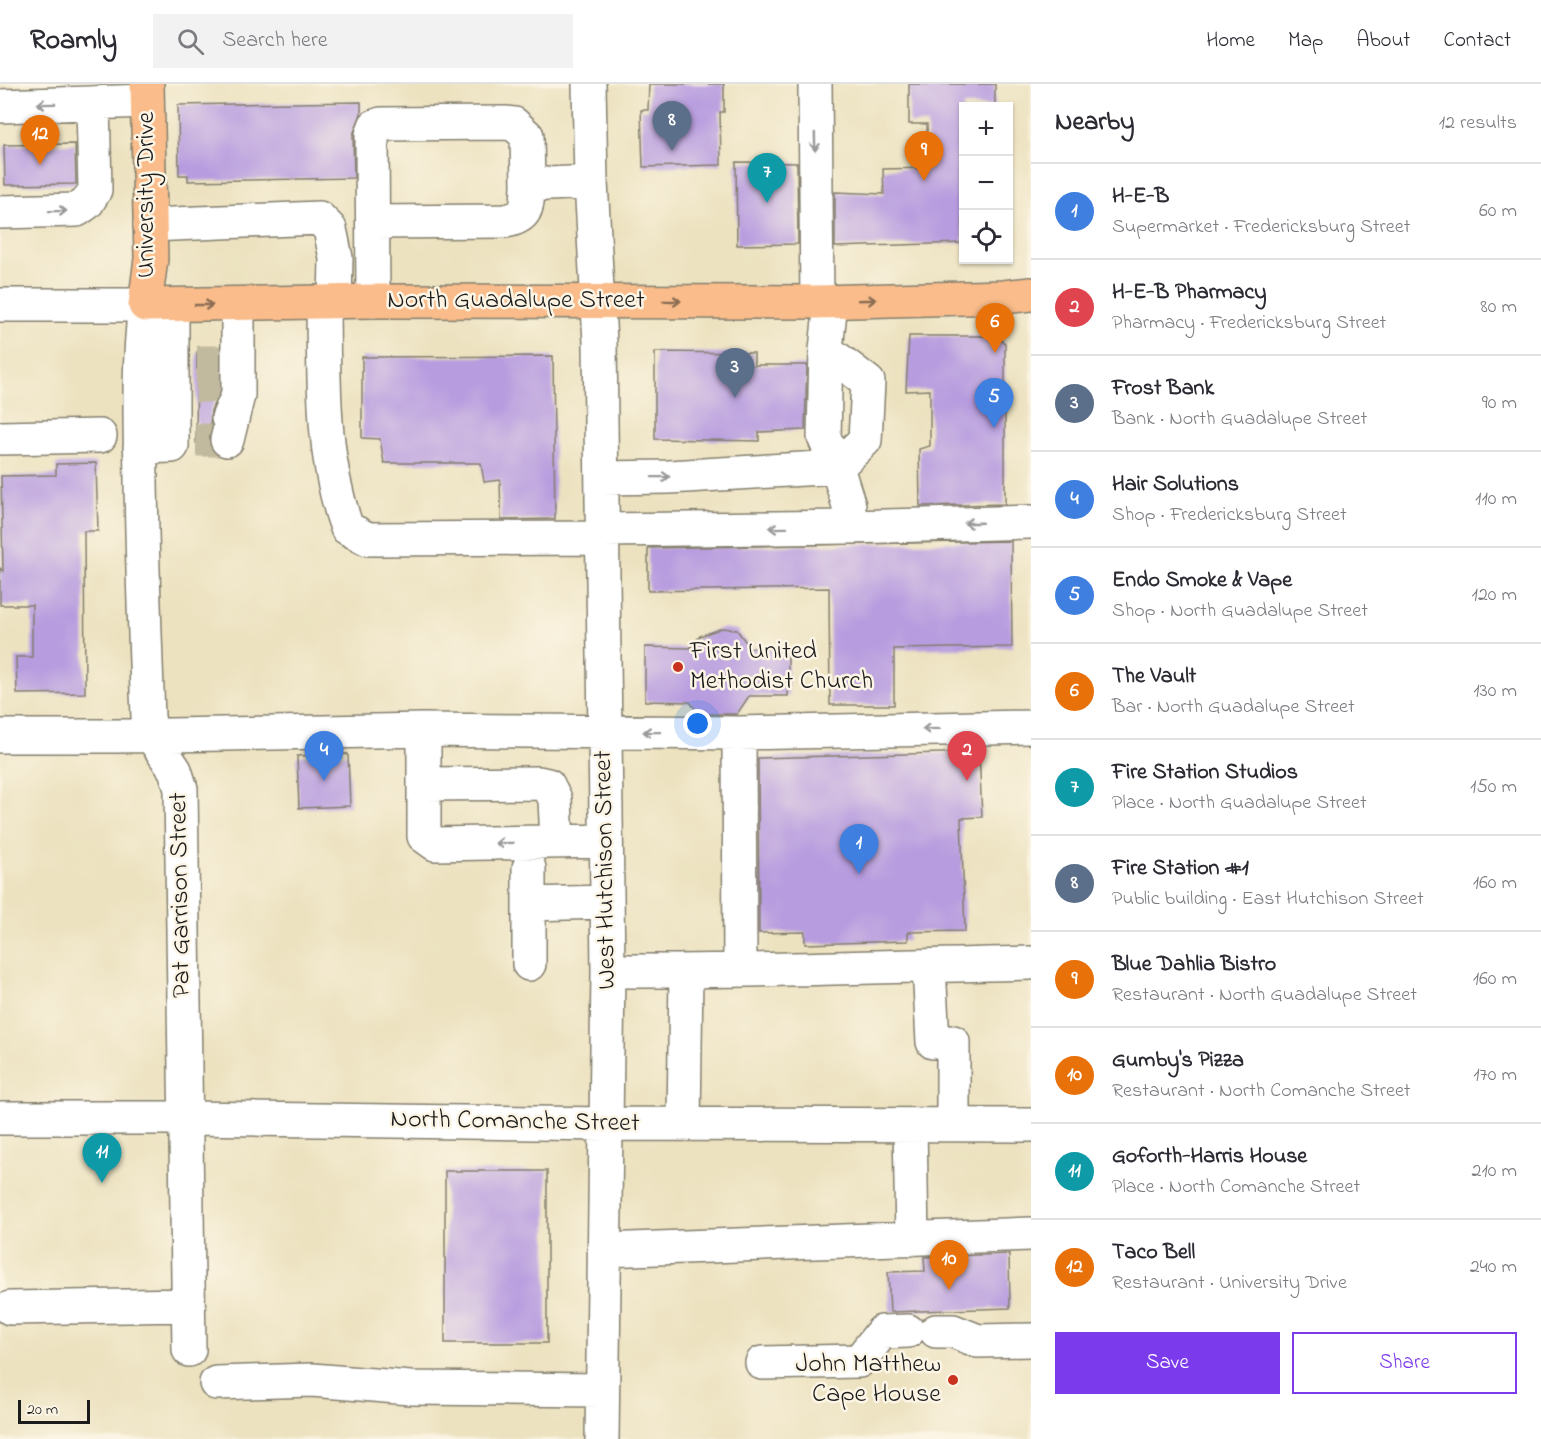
<!DOCTYPE html>
<meta charset="utf-8">
<style>
body{margin:0;font-family:"Indie Flower",sans-serif;background:#f2f2f3;color:#2b2b33}
.controls{position:absolute;right:18px;top:18px;display:grid;overflow:hidden;border-radius:0px;box-shadow:0 2px 4px #0004}
.controls button{width:54px;height:54px;display:grid;place-items:center;padding:0;border:0;border-bottom:2px solid #e1e1e2;background:#fff;color:#2b2b33;font:30px sans-serif}
.scale{position:absolute;left:18px;bottom:15px;width:72px;box-sizing:border-box;padding-left:6px;border:3px solid #1c1c1c;border-top:0;font-size:16px;line-height:21px;white-space:nowrap;color:#1c1c1c;-webkit-text-stroke:4px #fcf5e5;paint-order:stroke}
.you{position:absolute;left:698px;top:640px;width:21px;height:21px;margin:-15px;border:4px solid #fff;border-radius:50%;background:#1a73e8;box-shadow:0 0 0 9px #1a73e833}
.badge{display:grid;place-items:center;width:39px;height:39px;border-radius:50%;background:#7c3aed;color:#fff;font-size:20px;font-weight:700}
.pin{position:absolute;translate:-50% -50px;filter:drop-shadow(0 2px 3px #0008)}
.pin::after{content:'';position:absolute;top:32px;width:21px;height:18px;background:inherit;clip-path:polygon(0 0,100% 0,50% 100%)}
.list{margin:0;padding:0;list-style:none}
h2{display:flex;justify-content:space-between;align-items:center;height:78px;margin:0;padding:0 24px;font-size:26px}
h2 small{font-size:20px;font-weight:400;color:#7c7c81}
.list li{display:grid;grid-template-columns:39px 1fr auto;gap:18px;align-items:center;box-sizing:border-box;height:96px;padding:0 24px;border-top:2px solid #e1e1e2}
.list b{display:block;font-size:22px;white-space:nowrap}
.list p{margin:0;font-size:20px;white-space:nowrap;color:#7c7c81}
.list em{font-size:20px;font-style:normal;color:#7c7c81}
.actions{display:flex;gap:12px;padding:18px 24px}
.actions a{flex:1;padding:14px 0;border:2px solid #7c3aed;border-radius:0px;text-align:center;font-size:21px;color:#7c3aed}
.actions .main{background:#7c3aed;color:#fff}
.icon{flex:none;width:33px;height:33px;fill:none;stroke:currentColor;stroke-width:2;stroke-linecap:round;stroke-linejoin:round}
.map{position:relative;flex:none;width:1031px;height:1355px;overflow:hidden}
header{display:flex;align-items:center;gap:36px;box-sizing:border-box;height:84px;padding:0 30px;background:#fff;border-bottom:2px solid #e1e1e2}
header strong{font-size:28px}
nav{display:flex;gap:33px;margin-inline-start:auto;font-size:21px}
.search{width:420px;height:54px;background:#f2f2f3;display:flex;align-items:center;gap:15px;box-sizing:border-box;padding:0 21px;border-radius:0px;color:#7c7c81;font-size:22px}
main{display:flex}
aside{flex:1;background:#fff}
.map>svg:first-child{display:block}
.building{fill:#b79cdf}
.lines{fill:none;stroke-linecap:round;stroke-linejoin:round}
.minor-tunnel{stroke:#c2ba9f;stroke-width:33;stroke-dasharray:33 16;stroke-linecap:butt}
.minor-casing{stroke:#847f6e;stroke-width:36}
.major-casing{stroke:#847f6e;stroke-width:36}
.minor{stroke:#fff;stroke-width:33}
.major{stroke:#f9bc8a;stroke-width:33}
.oneway{stroke:#999}
.oneway2{stroke:#8a6c53}
.poi-dot{fill:#c8321e;stroke:#fcf5e5;stroke-width:2}
.labels{text-anchor:middle;dominant-baseline:central;stroke-width:5;stroke-linejoin:round;paint-order:stroke}
.street-label{font-size:26px;fill:#1c1c1c;stroke:#fcf5e5}
.poi-label{font-size:26px;fill:#1c1c1c;stroke:#fcf5e5;text-anchor:start}
</style>
<header>
<strong>Roamly</strong>
<div class="search"><svg class="icon" aria-label="search" viewBox="0 0 24 24"><circle cx="10" cy="10" r="6"/><path d="M15 15l6 6"/></svg>Search here</div>
<nav><a>Home</a><a>Map</a><a>About</a><a>Contact</a></nav>
</header>
<main>
<div class="map">
<svg width="1031" height="1355" viewBox="0 0 1031 1355">
<rect width="100%" height="100%" fill="#fcf5e5"/>
<filter id="ink" filterUnits="userSpaceOnUse"><feTurbulence type="fractalNoise" baseFrequency=".0167" numOctaves="2"/><feDisplacementMap in="SourceGraphic" scale="12" xChannelSelector="R" yChannelSelector="G"/><feConvolveMatrix kernelMatrix="1 2 1 2 8 2 1 2 1" color-interpolation-filters="sRGB"/></filter>
<filter id="wash" filterUnits="userSpaceOnUse"><feTurbulence type="fractalNoise" baseFrequency=".008" numOctaves="4" result="noise"/><feDisplacementMap in="SourceGraphic" scale="24" xChannelSelector="R" yChannelSelector="G"/><feGaussianBlur stdDeviation="1.35" result="paint"/><feColorMatrix in="noise" values="0 0 0 0 0 0 0 0 0 0 0 0 0 0 0 0 0 1.4 0 .05"/><feComposite in="paint" operator="in"/></filter>
<g filter="url(#wash)">
<rect width="100%" height="100%" fill="#ece2c0"/>
<g id="blocks">
<path class="building" d="M649,0H724V28H720L721,81L643,83L641,26H648Z
M909,0H995V22H963V159L835,163V108L884,110L883,85L928,84L927,40H909Z
M361,18V30L353,51L354,94L188,97V91H179L178,21Z
M75,60L76,100L5,101L4,61Z
M736,78L797,79L798,160L737,161Z
M909,252H993L1005,259V420L920,422L919,365L930,362V306L906,307Z
M197,268H219V307L211,327L209,360L196,359Z
M655,268L754,269V281H807L805,346L759,348V357L655,355Z
M553,272L555,435L501,436L500,396L484,398L481,379H384L380,355L362,354V273Z
M96,379L98,447H84L85,609L17,610L16,573H32V521H0V484L3,487L1,392L56,391V380Z
M1011,457L1012,563L894,565V621H830L829,504L648,507V464Z
M722,544L737,546L750,564H788V612H749L737,630H699L690,618L645,617V563L690,564L700,552Z
M979,668L982,733L961,734L965,847L908,848V857L805,860V848L759,849L758,674Z
M348,670L350,722L299,724L297,672Z
M445,1087H547V1259H445Z
M1009,1170L1010,1224L890,1228L888,1188L925,1187L924,1173Z"/>
</g>
</g>
<g filter="url(#ink)">
<use href="#blocks" fill-opacity="0" stroke="#847f6e" stroke-width="1.5"/>
<g class="lines">
<path class="minor-tunnel" d="M197,278H228
M196,302H228
M196,356H227"/>
<g class="minor-casing">
<path id="minor" d="M589,0L591,98L600,258L608,887L602,1355
M815,0L817,218
M0,22L147,17
M0,128L77,126L87,119L95,106L93,19
M373,138L505,137C529,133 527,122 528,101
M150,141L319,134L330,145L336,174L335,219
M373,217L372,51L375,42L381,40L505,39L514,40L527,52L528,101L591,98
M831,217L826,266L824,353L837,383L849,422V443
M323,219C324,295 321,372 347,444L368,455L603,454
M0,221H145C138,279 140,337 141,395C142,475 145,554 148,633L151,651L175,686L181,705L189,1266
M238,221V311
M0,354L100,352
M227,356L238,311L228,334
M140,363L172,362V221
M602,394L669,393L837,383L865,356L868,298L826,266
M603,446L849,443L1031,438
M424,646V752L435,760L605,757
M739,649L740,885
M0,652H117L424,646L739,649L1031,643
M424,700L539,699L548,701L555,715L557,758
M529,784V820
M529,880V820L606,818
M929,882L933,958
M608,887C749,888 890,882 1031,879
M0,1034H185L605,1040L1031,1041
M684,1040L686,888
M910,1041L912,1155
M953,1041V958
M604,1166L1031,1150
M10,1224L187,1221
M936,1247H953L978,1257L1031,1256
M762,1279L859,1277L882,1248L908,1247
M216,1299L312,1296L410,1304L602,1306"/>
</g>
<g class="major-casing">
<path id="major" d="M147,0L151,175L145,221L373,217L817,218L1003,213L1031,210"/>
</g>
<use href="#minor" class="minor"/>
<use href="#major" class="major"/>
</g>
<defs><path id="oneway-shaft" d="M-6 0H5M1.5-3L5.5 0L1.5 3" fill="none" stroke-width="1.6" stroke-linecap="round" stroke-linejoin="round" transform="scale(1.5)"/></defs>
<g class="oneway">
<use href="#oneway-shaft" transform="translate(46 20) rotate(179)"/>
<use href="#oneway-shaft" transform="translate(815 58) rotate(89)"/>
<use href="#oneway-shaft" transform="translate(58 127) rotate(-1)"/>
<use href="#oneway-shaft" transform="translate(661 393) rotate(-1)"/>
<use href="#oneway-shaft" transform="translate(973 439) rotate(178)"/>
<use href="#oneway-shaft" transform="translate(778 444) rotate(179)"/>
<use href="#oneway-shaft" transform="translate(931 645) rotate(179)"/>
<use href="#oneway-shaft" transform="translate(652 648) rotate(-179)"/>
<use href="#oneway-shaft" transform="translate(504 759) rotate(179)"/>
</g>
<g class="oneway2">
<use href="#oneway-shaft" transform="translate(867 216) rotate(-2)"/>
<use href="#oneway-shaft" transform="translate(672 217)"/>
<use href="#oneway-shaft" transform="translate(204 221)"/>
</g>
</g>
<g class="poi-dot">
<circle cx="678" cy="583" r="6"/>
<circle cx="953" cy="1296" r="6"/>
</g>
<g class="labels">
<g class="street-label">
<text transform="translate(147 111) rotate(-90)">University Drive</text>
<text x="516" y="217">North Guadalupe Street</text>
<text transform="translate(606 786) rotate(-91)">West Hutchison Street</text>
<text transform="translate(181 811) rotate(-91)">Pat Garrison Street</text>
<text transform="translate(515 1038) rotate(1)">North Comanche Street</text>
</g>
<g class="poi-label">
<text x="690" y="568">First United<tspan x="690" dy="30">Methodist Church</tspan></text>
<text x="941" y="1281" text-anchor="end">John Matthew<tspan x="941" dy="30">Cape House</tspan></text>
</g>
</g>
</svg>
<div class="controls">
<button>+</button>
<button>−</button>
<button><svg class="icon" aria-label="locate" viewBox="0 0 24 24"><circle cx="12" cy="12" r="6"/><path d="M12 2v4M12 18v4M2 12h4M18 12h4"/></svg></button>
</div>
<div class="scale">20 m</div>
<div class="you"></div>
<div class="pin badge" style="left:859px;top:790px;background:#3f7fe0">1</div>
<div class="pin badge" style="left:967px;top:697px;background:#e0444e">2</div>
<div class="pin badge" style="left:735px;top:314px;background:#5c6f8a">3</div>
<div class="pin badge" style="left:324px;top:697px;background:#3f7fe0">4</div>
<div class="pin badge" style="left:994px;top:344px;background:#3f7fe0">5</div>
<div class="pin badge" style="left:995px;top:269px;background:#e8710a">6</div>
<div class="pin badge" style="left:767px;top:119px;background:#0f9aa8">7</div>
<div class="pin badge" style="left:672px;top:67px;background:#5c6f8a">8</div>
<div class="pin badge" style="left:924px;top:97px;background:#e8710a">9</div>
<div class="pin badge" style="left:949px;top:1206px;background:#e8710a">10</div>
<div class="pin badge" style="left:102px;top:1099px;background:#0f9aa8">11</div>
<div class="pin badge" style="left:40px;top:81px;background:#e8710a">12</div>
</div>
<aside>
<h2>Nearby<small>12 results</small></h2>
<ul class="list">
<li><span class="badge" style="background:#3f7fe0">1</span><div><b>H-E-B</b><p>Supermarket · Fredericksburg Street</p></div><em>60 m</em></li>
<li><span class="badge" style="background:#e0444e">2</span><div><b>H-E-B Pharmacy</b><p>Pharmacy · Fredericksburg Street</p></div><em>80 m</em></li>
<li><span class="badge" style="background:#5c6f8a">3</span><div><b>Frost Bank</b><p>Bank · North Guadalupe Street</p></div><em>90 m</em></li>
<li><span class="badge" style="background:#3f7fe0">4</span><div><b>Hair Solutions</b><p>Shop · Fredericksburg Street</p></div><em>110 m</em></li>
<li><span class="badge" style="background:#3f7fe0">5</span><div><b>Endo Smoke &amp; Vape</b><p>Shop · North Guadalupe Street</p></div><em>120 m</em></li>
<li><span class="badge" style="background:#e8710a">6</span><div><b>The Vault</b><p>Bar · North Guadalupe Street</p></div><em>130 m</em></li>
<li><span class="badge" style="background:#0f9aa8">7</span><div><b>Fire Station Studios</b><p>Place · North Guadalupe Street</p></div><em>150 m</em></li>
<li><span class="badge" style="background:#5c6f8a">8</span><div><b>Fire Station #1</b><p>Public building · East Hutchison Street</p></div><em>160 m</em></li>
<li><span class="badge" style="background:#e8710a">9</span><div><b>Blue Dahlia Bistro</b><p>Restaurant · North Guadalupe Street</p></div><em>160 m</em></li>
<li><span class="badge" style="background:#e8710a">10</span><div><b>Gumby's Pizza</b><p>Restaurant · North Comanche Street</p></div><em>170 m</em></li>
<li><span class="badge" style="background:#0f9aa8">11</span><div><b>Goforth-Harris House</b><p>Place · North Comanche Street</p></div><em>210 m</em></li>
<li><span class="badge" style="background:#e8710a">12</span><div><b>Taco Bell</b><p>Restaurant · University Drive</p></div><em>240 m</em></li>
</ul>
<div class="actions"><a class="main">Save</a><a>Share</a></div>
</aside>
</main>
